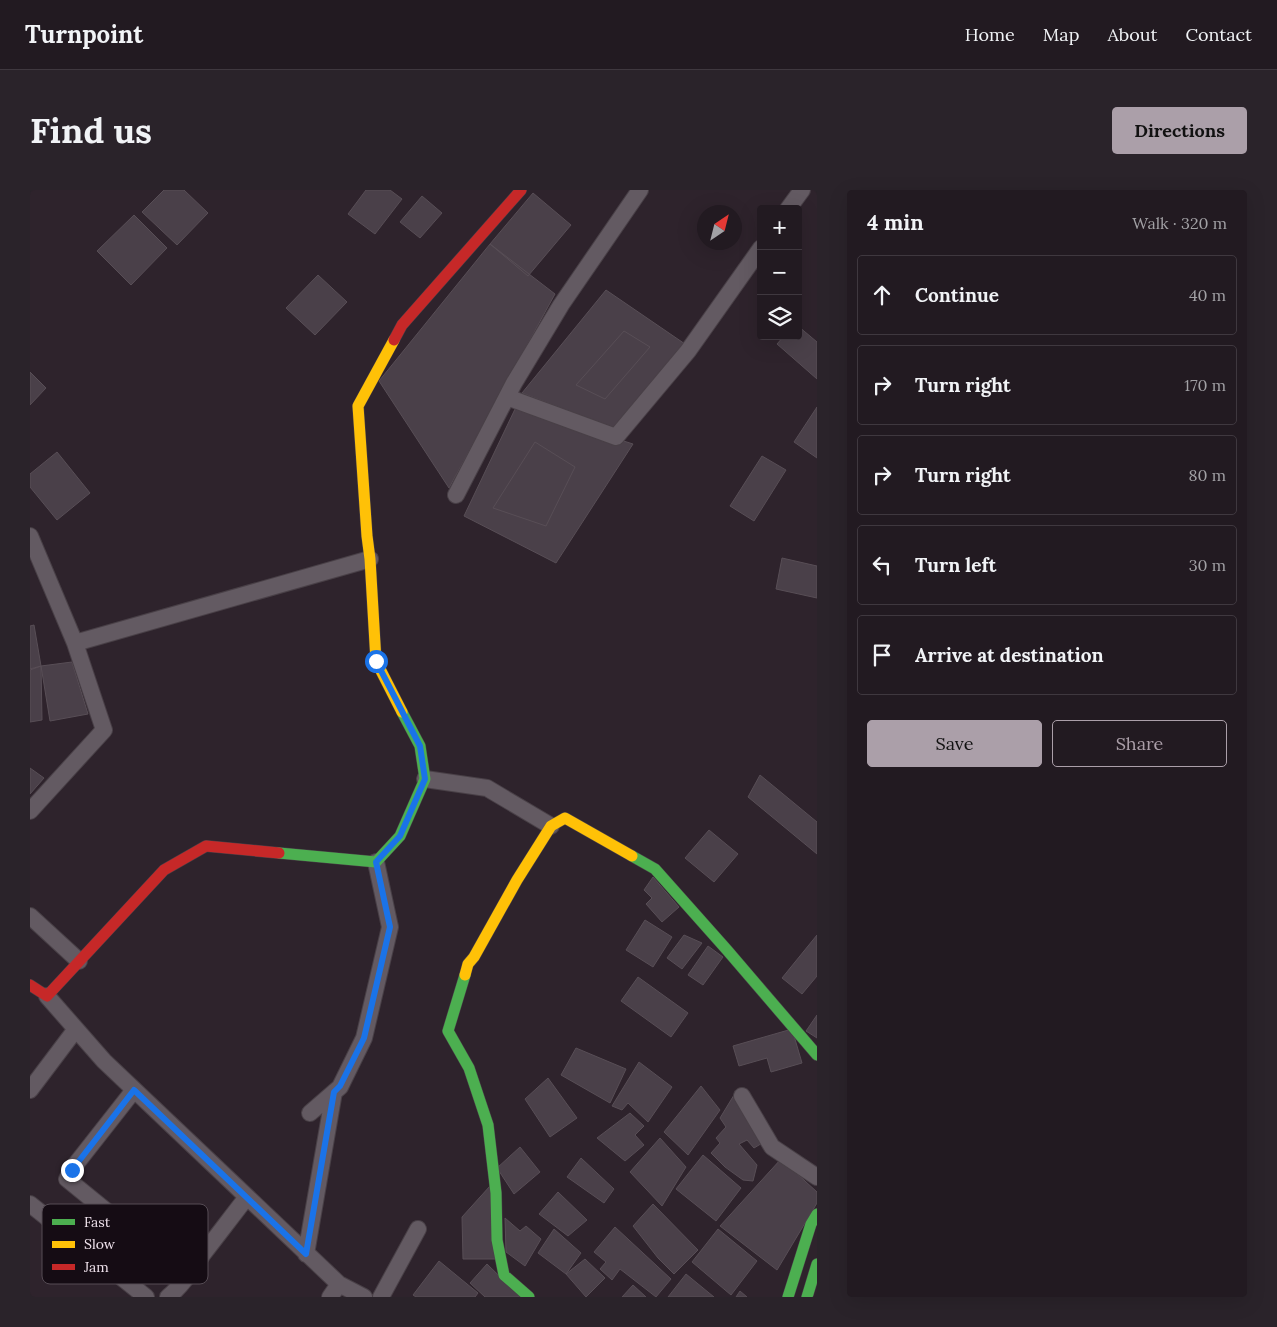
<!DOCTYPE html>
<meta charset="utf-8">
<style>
body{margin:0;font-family:Lora,serif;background:#2a232a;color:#f1f3f6}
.controls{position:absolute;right:15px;top:15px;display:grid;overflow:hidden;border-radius:5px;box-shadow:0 5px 20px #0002}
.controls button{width:45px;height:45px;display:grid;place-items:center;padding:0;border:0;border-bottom:1px solid #3f383f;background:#221a21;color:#f1f3f6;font:25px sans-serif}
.compass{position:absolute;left:667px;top:15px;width:45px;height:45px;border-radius:50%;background:#221a21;box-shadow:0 5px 20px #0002;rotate:35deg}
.stop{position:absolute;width:15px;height:15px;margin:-11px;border:4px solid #1a73e8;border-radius:50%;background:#fff}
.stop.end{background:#1a73e8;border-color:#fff;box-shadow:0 1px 5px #0008}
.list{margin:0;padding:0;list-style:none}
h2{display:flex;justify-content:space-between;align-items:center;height:65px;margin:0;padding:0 20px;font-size:21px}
h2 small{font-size:16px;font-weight:400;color:#a2a1a5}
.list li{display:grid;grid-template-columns:32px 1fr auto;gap:15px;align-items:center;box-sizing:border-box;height:80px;margin:0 10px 10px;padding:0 10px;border:1px solid #3f383f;border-radius:5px}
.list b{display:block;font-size:19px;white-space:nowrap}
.list em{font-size:16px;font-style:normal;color:#a2a1a5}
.actions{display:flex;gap:10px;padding:15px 20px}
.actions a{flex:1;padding:11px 0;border:1px solid #ab9fa9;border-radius:5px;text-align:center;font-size:18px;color:#ab9fa9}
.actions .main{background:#ab9fa9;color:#111}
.icon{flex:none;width:28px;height:28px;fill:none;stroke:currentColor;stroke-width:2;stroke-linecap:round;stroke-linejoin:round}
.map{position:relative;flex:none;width:787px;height:1107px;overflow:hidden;border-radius:5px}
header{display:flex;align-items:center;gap:30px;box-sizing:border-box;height:70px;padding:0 25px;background:#221a21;border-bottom:1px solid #3f383f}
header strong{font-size:24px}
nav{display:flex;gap:28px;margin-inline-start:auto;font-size:18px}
.intro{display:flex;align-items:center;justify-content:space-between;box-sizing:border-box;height:120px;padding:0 30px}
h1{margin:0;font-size:35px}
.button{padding:12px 22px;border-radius:5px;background:#ab9fa9;color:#111;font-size:18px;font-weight:700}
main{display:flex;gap:30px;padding:0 30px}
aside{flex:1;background:#221a21;border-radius:5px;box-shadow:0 5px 20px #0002}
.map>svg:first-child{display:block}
.building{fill:#4a4049;stroke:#584e56}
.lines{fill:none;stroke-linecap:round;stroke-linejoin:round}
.street-casing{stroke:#494047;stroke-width:18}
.fast-casing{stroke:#494047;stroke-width:12}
.slow-casing{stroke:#494047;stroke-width:12}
.jam-casing{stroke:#494047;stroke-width:12}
.street{stroke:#635a62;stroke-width:16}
.fast{stroke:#4caf50;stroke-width:11}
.slow{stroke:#ffc107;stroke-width:11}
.jam{stroke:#c62828;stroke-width:11}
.route{stroke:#1a73e8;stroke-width:6}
.key{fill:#150c14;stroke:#564c55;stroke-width:1}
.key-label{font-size:14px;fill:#efe2ec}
</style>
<header>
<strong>Turnpoint</strong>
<nav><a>Home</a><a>Map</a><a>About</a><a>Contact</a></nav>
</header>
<div class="intro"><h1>Find us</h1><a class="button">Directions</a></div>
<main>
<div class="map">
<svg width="787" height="1107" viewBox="0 0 787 1107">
<rect width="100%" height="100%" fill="#2e232c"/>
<path class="building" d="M134,0H154L178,23L147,55L112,22Z
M336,0H360L372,9L345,44L318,24Z
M503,3L541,35L498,86L460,54Z
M392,6L412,23L390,48L370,32Z
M104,25L137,58L101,95L67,61Z
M460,54L525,104L419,298L349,191Z
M288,85L317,112L285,145L256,118Z
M576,100L655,154L585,239L492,203Z
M768,136L787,152V189L747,154L754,146H768Z
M594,141L620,157L575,209L546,195Z
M0,182L16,198L0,215Z
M486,217L603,254L526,373L434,326Z
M787,217V268L764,252Z
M505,252L545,277L516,336L463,318Z
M27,262L60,303L27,330L0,297V284Z
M732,266L756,280L724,331L700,316Z
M752,368L787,376V408L746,399Z
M4,435L11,476L0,479V436Z
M42,472L58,524L20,531L11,476Z
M11,476L12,530L0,532V480Z
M0,578L14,588L0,604Z
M730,585L787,632V664L718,607Z
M679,640L708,664L684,692L655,668Z
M623,687L649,717L632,732L616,714L622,708L614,700Z
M615,730L642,747L623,777L596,760Z
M654,745L672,753L652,779L637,768Z
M787,745V786L772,804L752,788Z
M678,756L693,767L673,795L658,785Z
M608,787L658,823L641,847L591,811Z
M787,825V848L776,841Z
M762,839L772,873L741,882L737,868L709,876L703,856Z
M546,858L596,879L580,913L531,885Z
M609,872L642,897L618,932L598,913L592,920L582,916Z
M518,888L547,928L520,947L495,909Z
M671,896L690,920L658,965L634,942Z
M704,905L734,952L724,958L717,950L709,954L727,975L723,991L713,990L695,977L681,963L690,953L686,948L696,937L690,928Z
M600,923L614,936L605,945L614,955L595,971L567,948Z
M630,948L656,977L632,1016L600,982Z
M490,957L510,982L484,1004L467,978Z
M673,965L711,998L686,1031L646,999Z
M551,968L584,999L574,1013L537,987Z
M751,969L787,1002V1013L747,1080L690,1036Z
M460,996L465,1069H433L432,1027Z
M528,1002L557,1030L538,1046L509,1024Z
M623,1014L668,1060L644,1084L628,1068L603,1036Z
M475,1028L490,1041L496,1036L511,1049L495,1076L476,1062Z
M585,1037L641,1089L626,1107L590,1079L582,1090L570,1079L576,1072L564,1062Z
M524,1039L551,1063L536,1084L508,1063Z
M688,1039L727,1071L701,1105L662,1072Z
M555,1069L575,1088L556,1107L536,1084Z
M409,1071L448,1103L445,1107H386L383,1105Z
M457,1074L491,1107H455L440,1093Z
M656,1084L684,1107H638Z
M603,1095L616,1107H592Z
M710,1101L717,1107H706Z"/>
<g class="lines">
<g class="street-casing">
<path id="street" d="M758,19L772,0
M477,207L586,247L658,161L731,58
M426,305L484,193L531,115L610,0
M0,346L45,453L74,540L0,621
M45,453L340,369
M395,589L457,598L521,636
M0,726L49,771
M17,806L74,871L309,1094L300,1107
M0,900L46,839
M104,900L42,979L37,989L123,1059
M712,906L742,957L787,987
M280,923L310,897L334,848L360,737L346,672
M0,1014L116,1107
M276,1064L304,902
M309,1094L334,1107
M138,1107C152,1096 163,1079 173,1064C188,1045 202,1026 217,1007
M351,1107L388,1039"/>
</g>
<g class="fast-casing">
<path id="fast" d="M249,663L346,672L370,646L395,589L390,556L372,522
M602,666L625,679L697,760L787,865
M435,785L418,841L439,878L458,935L466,1003L467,1050L474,1085L499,1107
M758,1107L781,1034L787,1024
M777,1107L787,1074"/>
</g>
<g class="slow-casing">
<path id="slow" d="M364,150L328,216L337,346L340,369L346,471L372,522
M435,785L438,774L444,767L487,690L521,636L535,628L602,666"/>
</g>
<g class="jam-casing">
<path id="jam" d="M364,150L372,135L491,0
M0,795L17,806L134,680L176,656L249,663"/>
</g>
<use href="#street" class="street"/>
<use href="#fast" class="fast"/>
<use href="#slow" class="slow"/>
<use href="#jam" class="jam"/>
</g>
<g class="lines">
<path class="route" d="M42,980L104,900L276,1064L304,902L310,896L334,848L360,737L346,672L370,646L395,589L390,556L346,471"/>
</g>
<rect x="12" y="1014" width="166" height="80" rx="8" class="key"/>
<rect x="22" y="1029" width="23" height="6" fill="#4caf50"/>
<rect x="22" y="1051" width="23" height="7" fill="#ffc107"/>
<rect x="22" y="1074" width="23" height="6" fill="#c62828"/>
<g class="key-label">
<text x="54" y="1037">Fast</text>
<text x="54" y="1059">Slow</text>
<text x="54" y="1082">Jam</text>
</g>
</svg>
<div class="controls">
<button>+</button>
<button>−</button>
<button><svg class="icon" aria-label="layers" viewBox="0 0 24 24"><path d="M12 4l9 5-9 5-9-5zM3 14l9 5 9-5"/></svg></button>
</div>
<svg class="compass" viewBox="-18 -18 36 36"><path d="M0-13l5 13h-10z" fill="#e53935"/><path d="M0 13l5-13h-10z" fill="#a2a1a5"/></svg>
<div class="stop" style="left:346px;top:471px"></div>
<div class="stop end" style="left:42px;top:980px"></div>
</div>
<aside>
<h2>4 min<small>Walk · 320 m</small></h2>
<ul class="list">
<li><svg class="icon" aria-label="ahead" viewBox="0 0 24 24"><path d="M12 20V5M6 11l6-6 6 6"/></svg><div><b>Continue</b></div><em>40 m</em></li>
<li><svg class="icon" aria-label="right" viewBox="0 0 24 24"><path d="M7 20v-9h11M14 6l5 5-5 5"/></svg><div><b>Turn right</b></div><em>170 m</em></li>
<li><svg class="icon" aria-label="right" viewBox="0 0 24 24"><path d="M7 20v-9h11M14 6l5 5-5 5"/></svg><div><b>Turn right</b></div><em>80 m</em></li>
<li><svg class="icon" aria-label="left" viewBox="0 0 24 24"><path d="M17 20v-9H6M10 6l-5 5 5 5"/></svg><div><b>Turn left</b></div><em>30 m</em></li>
<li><svg class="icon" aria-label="arrive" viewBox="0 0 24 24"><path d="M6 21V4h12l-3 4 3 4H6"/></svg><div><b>Arrive at destination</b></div></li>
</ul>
<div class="actions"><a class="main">Save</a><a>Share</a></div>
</aside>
</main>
